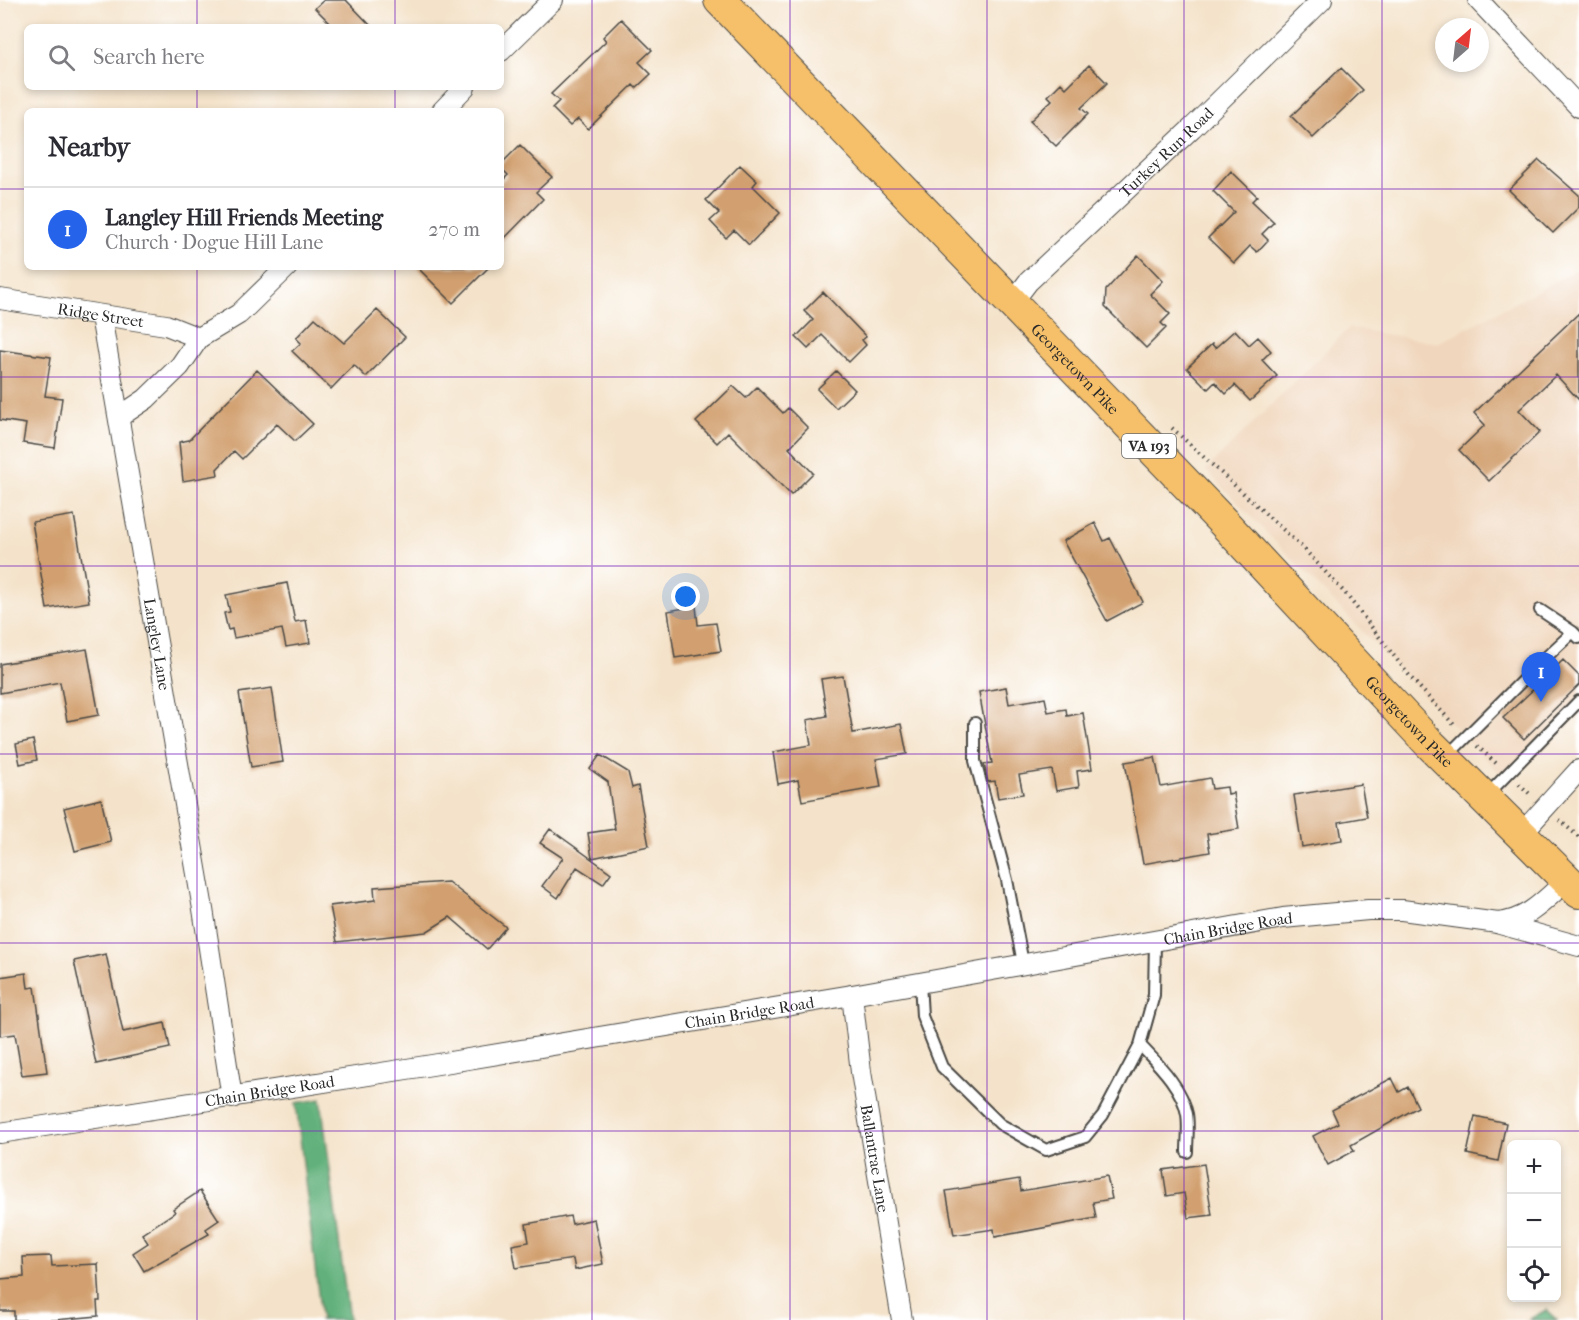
<!DOCTYPE html>
<meta charset="utf-8">
<style>
body{margin:0;font-family:"IM FELL French Canon",serif;background:#f2f2f3;color:#2b2b33}
.controls{position:absolute;right:18px;bottom:18px;display:grid;overflow:hidden;border-radius:9px;box-shadow:0 3px 9px #0003}
.controls button{width:54px;height:54px;display:grid;place-items:center;padding:0;border:0;border-bottom:2px solid #e1e1e2;background:#fff;color:#2b2b33;font:30px sans-serif}
.compass{position:absolute;left:1435px;top:18px;width:54px;height:54px;border-radius:50%;background:#fff;box-shadow:0 3px 9px #0003;rotate:28deg}
.you{position:absolute;left:686px;top:597px;width:21px;height:21px;margin:-15px;border:4px solid #fff;border-radius:50%;background:#1a73e8;box-shadow:0 0 0 9px #1a73e833}
.badge{display:grid;place-items:center;width:39px;height:39px;border-radius:50%;background:#2563eb;color:#fff;font-size:20px;font-weight:700}
.pin{position:absolute;translate:-50% -50px;filter:drop-shadow(0 2px 3px #0008)}
.pin::after{content:'';position:absolute;top:32px;width:21px;height:18px;background:inherit;clip-path:polygon(0 0,100% 0,50% 100%)}
.list{margin:0;padding:0;list-style:none}
h2{display:flex;justify-content:space-between;align-items:center;height:78px;margin:0;padding:0 24px;font-size:26px}
h2 small{font-size:20px;font-weight:400;color:#7c7c81}
.list li{display:grid;grid-template-columns:39px 1fr auto;gap:18px;align-items:center;box-sizing:border-box;height:84px;padding:0 24px;border-top:2px solid #e1e1e2}
.list b{display:block;font-size:22px;white-space:nowrap}
.list p{margin:0;font-size:20px;white-space:nowrap;color:#7c7c81}
.list em{font-size:20px;font-style:normal;color:#7c7c81}
.icon{flex:none;width:33px;height:33px;fill:none;stroke:currentColor;stroke-width:2;stroke-linecap:round;stroke-linejoin:round}
.map{position:relative;flex:none;width:1579px;height:1320px;overflow:hidden}
.search{position:absolute;background:#fff;box-shadow:0 3px 9px #0003;left:24px;top:24px;width:480px;height:66px;display:flex;align-items:center;gap:15px;box-sizing:border-box;padding:0 21px;border-radius:9px;color:#7c7c81;font-size:22px}
.panel{position:absolute;background:#fff;box-shadow:0 3px 9px #0003;left:24px;top:108px;width:480px;height:162px;border-radius:9px}
.map>svg:first-child{display:block}
.built{fill:#f0d6bc}
.forest{fill:#62b17b;stroke:#466e53;stroke-width:1.5}
.building{fill:#d2a070}
.lines{fill:none;stroke-linecap:round;stroke-linejoin:round}
.service-casing{stroke:#494743;stroke-width:14}
.minor-casing{stroke:#494743;stroke-width:22}
.primary-casing{stroke:#494743;stroke-width:34}
.path{stroke:#494743;stroke-width:4;stroke-dasharray:1.5 4.5;stroke-linecap:butt}
.service{stroke:#fff;stroke-width:10}
.minor{stroke:#fff;stroke-width:20}
.primary{stroke:#f6c06b;stroke-width:32}
.grid{fill:none;stroke:#7b2cbf;stroke-width:1.5;stroke-opacity:0.55}
.labels{text-anchor:middle;dominant-baseline:central;stroke-width:4.5;stroke-linejoin:round;paint-order:stroke}
.shield{fill:#fff;stroke:#6b6b6b;stroke-width:1.5}
.shield-label{font-size:15px;font-weight:bold;fill:#2b2b2b}
.street-label{font-size:16px;fill:#2b2b2b;stroke:#fff}
</style>
<div class="map">
<svg width="1579" height="1320" viewBox="0 0 1579 1320">
<rect width="100%" height="100%" fill="#fff"/>
<filter id="ink" filterUnits="userSpaceOnUse"><feTurbulence type="fractalNoise" baseFrequency=".0167" numOctaves="2"/><feDisplacementMap in="SourceGraphic" scale="12" xChannelSelector="R" yChannelSelector="G"/><feConvolveMatrix kernelMatrix="1 2 1 2 8 2 1 2 1" color-interpolation-filters="sRGB"/></filter>
<filter id="wash" filterUnits="userSpaceOnUse"><feTurbulence type="fractalNoise" baseFrequency=".008" numOctaves="4" result="noise"/><feDisplacementMap in="SourceGraphic" scale="24" xChannelSelector="R" yChannelSelector="G"/><feGaussianBlur stdDeviation="1.35" result="paint"/><feColorMatrix in="noise" values="0 0 0 0 0 0 0 0 0 0 0 0 0 0 0 0 0 1.4 0 .05"/><feComposite in="paint" operator="in"/></filter>
<g filter="url(#wash)">
<rect width="100%" height="100%" fill="#f4e3ca"/>
<path class="built" d="M1579,269V715L1509,783L1206,470L1349,328L1438,343Z"/>
<path class="forest" d="M321,1099L349,1320H318L321,1319L296,1103Z
M1546,1310L1557,1320H1528Z"/>
<g id="blocks">
<path class="building" d="M324,0H346L372,27H334L315,8Z
M621,19L652,50L639,62L651,74L636,88L633,85L588,129L578,119L570,126L552,108L559,101L551,94L606,41L603,37Z
M1089,65L1107,83L1081,108L1088,114L1056,146L1030,121L1052,100L1048,96L1061,83L1066,88Z
M1341,68L1363,90L1313,138L1291,116Z
M520,145L552,177L536,192L543,199L501,242V182L508,175L501,168V164Z
M1539,160L1579,195V207L1553,233L1509,190Z
M740,165L757,181L753,186L780,213L749,245L734,230L726,238L710,221L719,213L706,200Z
M1231,171L1257,196L1252,201L1274,222L1262,234L1268,240L1257,252L1250,246L1234,263L1208,238L1234,212L1213,191Z
M1138,255L1163,281L1150,294L1170,314L1161,323L1166,328L1146,348L1105,307L1106,290Z
M417,267H489L453,303Z
M823,292L866,337L862,340L866,345L849,362L822,335L808,349L796,337L813,320L804,311Z
M377,310L405,337L366,377L354,365L331,389L292,351L301,343L296,338L315,318L344,343Z
M1579,313V400L1556,375L1519,410L1540,432L1489,481L1459,450L1485,425L1474,413Z
M1235,330L1249,345L1258,337L1271,351L1262,360L1277,376L1250,401L1235,385L1226,394L1215,382L1208,389L1187,368L1212,344L1215,348Z
M0,350L51,357L45,396L62,398L55,448L23,443L26,424L0,420Z
M257,370L313,424L295,441L277,424L242,459L234,451L217,469L218,475L183,481L179,442L189,440Z
M836,371L855,390L836,408L817,389Z
M733,386L746,398L757,387L783,413L788,408L808,428L789,448L813,473L791,495L728,432L717,443L696,422Z
M74,515L89,602L47,609L32,522Z
M1095,523L1104,541L1110,538L1143,602L1107,621L1063,541Z
M287,583L295,622L306,620L310,643L286,647L282,629L234,638L232,629L228,630L224,613L230,612L226,595Z
M696,606L698,625L716,623L721,651L675,658L668,611Z
M87,649L99,715L67,721L60,682L0,693V664Z
M1563,660L1579,676V685L1524,739L1503,718L1538,685L1533,680V670L1538,666L1548,665L1553,670Z
M843,676L853,733L901,724L907,754L876,759L881,787L802,801L798,780L778,784L773,752L811,745L807,720L827,716L821,679Z
M1006,687L1009,704L1045,698L1048,712L1066,709L1067,716L1083,713L1092,769L1077,771L1079,787L1056,791L1052,770L1019,775L1023,794L998,798L995,781L988,782L984,764L992,763L979,692Z
M272,688L283,762L251,767L239,693Z
M33,740L37,760L20,764L16,744Z
M600,755L628,772L632,788L638,786L649,846L592,858L588,833L615,829L608,782L590,769Z
M1155,757L1161,787L1210,778L1212,789L1227,787L1228,794L1233,793L1239,829L1207,834L1210,852L1143,864L1125,762Z
M1361,784L1367,817L1339,822L1342,840L1302,847L1294,795Z
M101,799L111,842L75,851L64,808Z
M550,829L611,873L603,884L577,867L558,898L542,886L563,858L540,843Z
M448,882L506,927L487,949L450,917L426,932L337,942L330,906L375,900L374,887Z
M106,954L123,1032L165,1023L170,1048L96,1064L74,961Z
M26,973L28,988L35,987L47,1072L22,1075L15,1034L0,1036V977Z
M1392,1078L1399,1092L1408,1087L1418,1107L1351,1145L1354,1151L1328,1165L1313,1136L1338,1123L1332,1110Z
M1475,1116L1506,1123L1498,1161L1467,1154Z
M1204,1164L1212,1215L1188,1218L1184,1193L1167,1196L1163,1170Z
M1107,1176L1112,1199L1093,1202L1096,1218L995,1237L994,1229L954,1235L946,1191L1019,1179L1021,1191Z
M200,1191L219,1220L206,1229L209,1234L144,1271L133,1253L148,1243L142,1234L175,1212L173,1209Z
M570,1216L572,1224L594,1219L603,1264L575,1270L573,1259L516,1268L512,1245L529,1242L526,1224Z
M51,1256L52,1266L98,1264L100,1301H97L98,1316L55,1320H14V1311H0V1279L24,1277L23,1257Z"/>
</g>
</g>
<g filter="url(#ink)">
<use href="#blocks" fill-opacity="0" stroke="#494743" stroke-width="1.5"/>
<g class="lines">
<g class="service-casing">
<path id="service" d="M1540,610L1573,632
M1543,660L1573,632L1579,638
M975,723V761L1007,880L1023,963
M1447,756L1528,675
M1487,795L1579,701
M1155,940L1154,995L1140,1045C1158,1064 1182,1087 1187,1114C1189,1126 1187,1140 1187,1152
M920,982L922,1016L942,1067L1000,1124L1046,1150L1085,1137L1103,1115L1140,1045"/>
</g>
<g class="minor-casing">
<g id="minor">
<path d="M1478,0L1579,107"/>
<path d="M501,51L553,0"/>
<path d="M442,111L465,87"/>
<path id="s1" d="M0,299L166,325L199,338"/>
<path id="s2" d="M1012,303L1028,282L1192,128L1322,0"/>
<path id="s3" d="M101,316L203,909L232,1098"/>
<path d="M119,417L146,399L180,366L199,338L239,314L287,267"/>
<path d="M1522,833L1579,770"/>
<path d="M1500,924L1579,946"/>
<path id="s4" d="M852,995L861,1072L902,1320"/>
<path id="s5" d="M0,1133L432,1065L852,995L1283,918L1368,910H1402L1498,923C1528,920 1545,900 1567,880"/>
</g>
</g>
<g class="primary-casing">
<g id="primary">
<path id="s6" d="M720,0L1224,523L1430,744L1579,892"/>
</g>
</g>
<path class="path" d="M1172,428L1303,548L1345,593L1412,679L1456,727
M1477,746L1498,765
M1519,784L1531,795
M1559,820L1579,837"/>
<use href="#service" class="service"/>
<use href="#minor" class="minor"/>
<use href="#primary" class="primary"/>
</g>
</g>
<path class="grid" d="M197,0V27M395,0V27M592,0V1320M790,0V1320M987,0V1320M1184,0V1320M1382,0V1320M197,87V111M395,87V111M0,189H27M501,189H1579M197,267V1320M395,267V1320M0,377H1579M0,566H1579M0,754H1579M0,943H1579M0,1131H1579"/>
<g class="labels">
<rect class="shield" x="1122" y="434" width="54" height="24" rx="4.5"/>
<g class="shield-label">
<text x="1149" y="446">VA 193</text>
</g>
<g class="street-label">
<text stroke="none"><textPath href="#s2" startOffset="216">Turkey Run Road</textPath></text>
<text stroke="none"><textPath href="#s1" startOffset="102">Ridge Street</textPath></text>
<text stroke="none"><textPath href="#s6" startOffset="512">Georgetown Pike</textPath></text>
<text stroke="none"><textPath href="#s3" startOffset="333">Langley Lane</textPath></text>
<text stroke="none"><textPath href="#s6" startOffset="998">Georgetown Pike</textPath></text>
<text stroke="none"><textPath href="#s5" startOffset="1245">Chain Bridge Road</textPath></text>
<text stroke="none"><textPath href="#s5" startOffset="759">Chain Bridge Road</textPath></text>
<text stroke="none"><textPath href="#s5" startOffset="273">Chain Bridge Road</textPath></text>
<text stroke="none"><textPath href="#s4" startOffset="165">Ballantrae Lane</textPath></text>
</g>
</g>
</svg>
<div class="controls">
<button>+</button>
<button>−</button>
<button><svg class="icon" aria-label="locate" viewBox="0 0 24 24"><circle cx="12" cy="12" r="6"/><path d="M12 2v4M12 18v4M2 12h4M18 12h4"/></svg></button>
</div>
<svg class="compass" viewBox="-18 -18 36 36"><path d="M0-13l5 13h-10z" fill="#e53935"/><path d="M0 13l5-13h-10z" fill="#7c7c81"/></svg>
<div class="you"></div>
<div class="pin badge" style="left:1541px;top:702px">1</div>
<div class="search"><svg class="icon" aria-label="search" viewBox="0 0 24 24"><circle cx="10" cy="10" r="6"/><path d="M15 15l6 6"/></svg>Search here</div>
<section class="panel">
<h2>Nearby<small></small></h2>
<ul class="list">
<li><span class="badge">1</span><div><b>Langley Hill Friends Meeting</b><p>Church · Dogue Hill Lane</p></div><em>270 m</em></li>
</ul>
</section>
</div>
